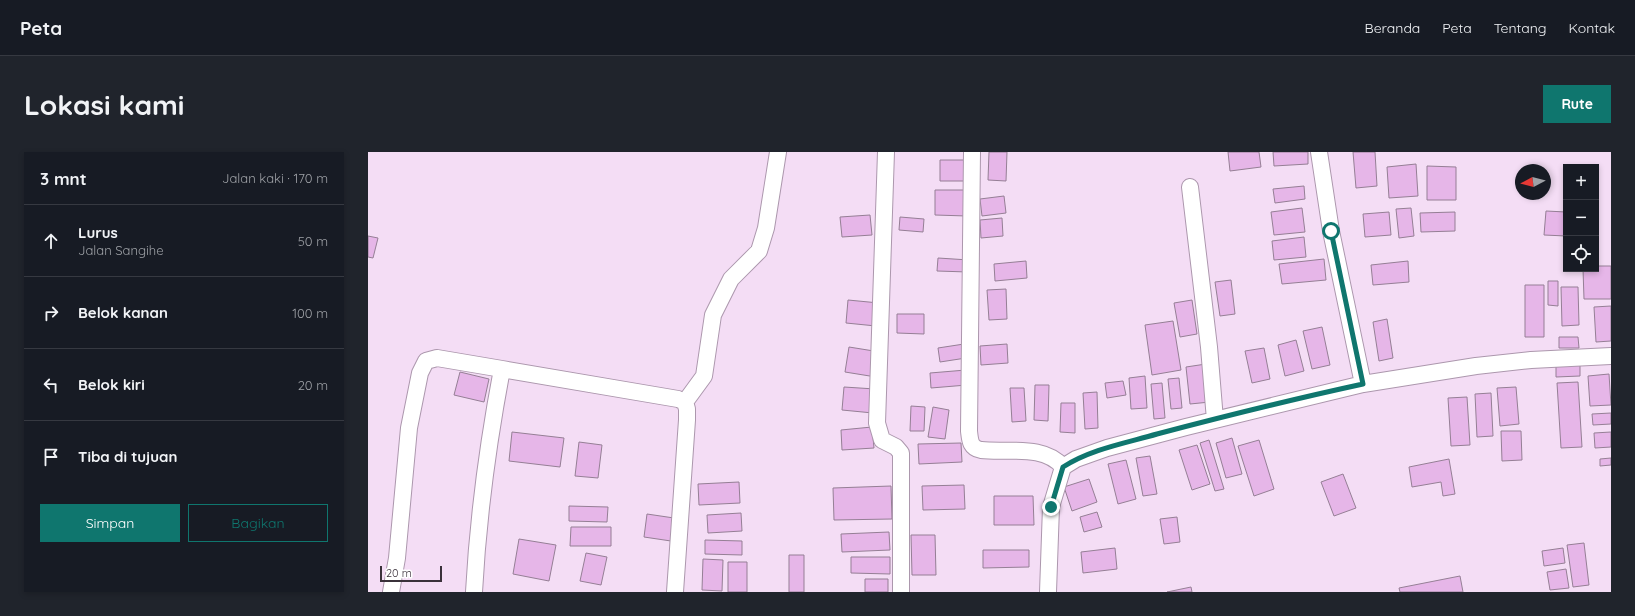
<!DOCTYPE html>
<html lang="id">
<meta charset="utf-8">
<style>
body{margin:0;font-family:Quicksand,sans-serif;background:#20242c;color:#f1f3f6}
.controls{position:absolute;right:12px;top:12px;display:grid;overflow:hidden;border-radius:0px;box-shadow:0 2px 6px #0003}
.controls button{width:36px;height:36px;display:grid;place-items:center;padding:0;border:0;border-bottom:1px solid #363941;background:#171b24;color:#f1f3f6;font:20px sans-serif}
.compass{position:absolute;left:1147px;top:12px;width:36px;height:36px;border-radius:50%;background:#171b24;box-shadow:0 2px 6px #0003;rotate:263deg}
.scale{position:absolute;left:12px;bottom:10px;width:62px;box-sizing:border-box;padding-left:4px;border:2px solid #3a313a;border-top:0;font-size:11px;line-height:14px;white-space:nowrap;color:#3a313a;-webkit-text-stroke:3px #fff;paint-order:stroke}
.stop{position:absolute;width:12px;height:12px;margin:-9px;border:3px solid #0f766e;border-radius:50%;background:#fff}
.stop.end{background:#0f766e;border-color:#fff;box-shadow:0 1px 4px #0008}
.list{margin:0;padding:0;list-style:none}
h2{display:flex;justify-content:space-between;align-items:center;height:52px;margin:0;padding:0 16px;font-size:17px}
h2 small{font-size:13px;font-weight:400;color:#9ea1a6}
.list li{display:grid;grid-template-columns:26px 1fr auto;gap:12px;align-items:center;box-sizing:border-box;height:72px;padding:0 16px;border-top:1px solid #363941}
.list b{display:block;font-size:15px;white-space:nowrap}
.list p{margin:0;font-size:13px;white-space:nowrap;color:#9ea1a6}
.list em{font-size:13px;font-style:normal;color:#9ea1a6}
.actions{display:flex;gap:8px;padding:12px 16px}
.actions a{flex:1;padding:9px 0;border:1px solid #0f766e;border-radius:0px;text-align:center;font-size:14px;color:#0f766e}
.actions .main{background:#0f766e;color:#fff}
.icon{flex:none;width:22px;height:22px;fill:none;stroke:currentColor;stroke-width:2;stroke-linecap:round;stroke-linejoin:round}
.map{position:relative;flex:none;width:1243px;height:440px;overflow:hidden;border-radius:0px}
header{display:flex;align-items:center;gap:24px;box-sizing:border-box;height:56px;padding:0 20px;background:#171b24;border-bottom:1px solid #363941}
header strong{font-size:19px}
nav{display:flex;gap:22px;margin-inline-start:auto;font-size:14px}
.intro{display:flex;align-items:center;justify-content:space-between;box-sizing:border-box;height:96px;padding:0 24px}
h1{margin:0;font-size:28px}
.button{padding:10px 18px;border-radius:0px;background:#0f766e;color:#fff;font-size:14px;font-weight:700}
main{display:flex;gap:24px;padding:0 24px}
aside{flex:1;background:#171b24;border-radius:0px;box-shadow:0 2px 6px #0003}
.map>svg:first-child{display:block}
.building{fill:#e6b6e8;stroke:#957f95}
.lines{fill:none;stroke-linecap:round;stroke-linejoin:round}
.street-casing{stroke:#ac97ad;stroke-width:18}
.street{stroke:#fff;stroke-width:16}
.route{stroke:#0f766e;stroke-width:5}
</style>
<header>
<strong>Peta</strong>
<nav><a>Beranda</a><a>Peta</a><a>Tentang</a><a>Kontak</a></nav>
</header>
<div class="intro"><h1>Lokasi kami</h1><a class="button">Rute</a></div>
<main>
<aside>
<h2>3 mnt<small>Jalan kaki · 170 m</small></h2>
<ul class="list">
<li><svg class="icon" aria-label="ahead" viewBox="0 0 24 24"><path d="M12 20V5M6 11l6-6 6 6"/></svg><div><b>Lurus</b><p>Jalan Sangihe</p></div><em>50 m</em></li>
<li><svg class="icon" aria-label="right" viewBox="0 0 24 24"><path d="M7 20v-9h11M14 6l5 5-5 5"/></svg><div><b>Belok kanan</b></div><em>100 m</em></li>
<li><svg class="icon" aria-label="left" viewBox="0 0 24 24"><path d="M17 20v-9H6M10 6l-5 5 5 5"/></svg><div><b>Belok kiri</b></div><em>20 m</em></li>
<li><svg class="icon" aria-label="arrive" viewBox="0 0 24 24"><path d="M6 21V4h12l-3 4 3 4H6"/></svg><div><b>Tiba di tujuan</b></div></li>
</ul>
<div class="actions"><a class="main">Simpan</a><a>Bagikan</a></div>
</aside>
<div class="map">
<svg width="1243" height="440" viewBox="0 0 1243 440">
<rect width="100%" height="100%" fill="#f4ddf5"/>
<path class="building" d="M621,0H639L638,29L620,28Z
M860,0H891L893,15L862,19Z
M905,0H940V12L906,14Z
M985,0H1007L1009,34L988,36Z
M572,8H599V29H572Z
M1048,12L1050,44L1021,46L1019,15Z
M1059,14L1088,15V48H1059Z
M936,34L937,47L907,51L905,37Z
M567,38H599V64L567,63Z
M636,44L638,61L614,64L612,47Z
M934,56L937,80L906,83L903,60Z
M1043,56L1046,84L1031,86L1028,57Z
M1178,59L1198,60V84L1176,83Z
M1021,60L1023,83L997,85L995,62Z
M1087,60V79L1053,80L1052,61Z
M502,63L504,83L474,85L472,65Z
M532,65L556,67L555,80L531,78Z
M634,66L635,84L613,86L612,68Z
M0,84L10,86L5,106L0,105Z
M936,85L938,105L906,108L904,89Z
M570,106L601,108L600,120L569,119Z
M956,107L958,128L914,132L911,112Z
M658,109L659,126L627,129L626,112Z
M1040,109L1041,130L1005,133L1003,113Z
M1228,114H1243V147H1216L1215,117H1228Z
M863,128L867,162L852,164L847,130Z
M1180,129H1190V154L1180,153Z
M1157,133H1176V185H1157Z
M1193,135H1210L1211,173L1194,174Z
M638,137L639,167L621,168L619,138Z
M480,148L511,151L508,174L478,171Z
M824,148L829,182L812,185L806,151Z
M1243,154V189L1228,190L1226,155Z
M529,162H556V182L529,181Z
M1019,167L1025,206L1011,209L1005,170Z
M805,169L813,218L784,223L777,173Z
M954,175L962,213L944,217L935,179Z
M1191,185H1210L1211,196H1191Z
M928,188L936,219L917,224L910,193Z
M596,192L598,206L572,210L570,196Z
M639,192L640,211L613,213L612,194Z
M481,195L512,200L508,225L477,220Z
M896,196L902,227L884,231L877,199Z
M838,212L842,250L822,252L818,215Z
M1212,212V224L1188,225V213Z
M598,218L599,233L563,236L562,221Z
M92,220L121,227L116,250L86,243Z
M1241,222L1243,253L1222,254L1220,224Z
M777,224L779,256L763,257L761,226Z
M811,226L814,256L803,257L800,227Z
M755,229L758,243L739,246L737,231Z
M1210,230L1214,295L1193,296L1189,231Z
M794,231L797,266L786,267L783,232Z
M667,233H681L680,269L666,268Z
M476,235L507,237L505,261L474,258Z
M1148,235L1151,272L1132,274L1129,236Z
M642,236H656L658,269L644,270Z
M729,240L730,276L717,277L715,241Z
M1123,241L1125,284L1109,285L1107,242Z
M1099,245L1102,293L1083,294L1080,246Z
M693,251H707V281L692,280Z
M543,254L557,255L556,279H542Z
M565,255L581,258L577,287L560,285Z
M1243,261V272L1225,273L1224,262Z
M504,275L506,296L474,298L473,278Z
M1133,279H1153L1154,308L1134,309Z
M144,280L196,286L192,315L141,309Z
M1243,280V295L1227,296L1226,281Z
M864,286L874,322L858,326L848,291Z
M841,288L856,337L847,339L832,291Z
M891,288L906,337L886,344L870,294Z
M211,290L234,293L230,326L207,324Z
M593,291L594,310L551,312L550,292Z
M829,293L842,332L824,338L811,298Z
M782,304L789,342L775,344L768,306Z
M1243,306V313L1232,314V307Z
M1081,307L1087,342L1075,344L1073,330L1044,335L1041,315Z
M758,308L768,347L750,352L740,312Z
M975,322L988,356L966,364L953,330Z
M721,327L729,350L704,359L696,335Z
M371,330L372,351L331,353L330,332Z
M596,333L597,357L555,358L554,334Z
M523,334L524,367L466,368L465,336Z
M626,344H665L666,373H626Z
M201,354L240,355L239,370L201,369Z
M729,360L734,375L716,380L712,365Z
M373,361L374,379L340,381L339,363Z
M279,362L306,366L303,389L276,385Z
M809,365L812,390L796,392L792,367Z
M203,375H243V394H202Z
M521,380L522,398L474,400L473,382Z
M543,383H567L568,423H544Z
M151,387L188,393L181,429L145,422Z
M337,388L374,389V403L337,402Z
M1216,391L1221,433L1205,435L1199,393Z
M747,396L749,417L715,421L713,400Z
M1195,396L1197,411L1176,414L1174,399Z
M615,398H661V415L615,416Z
M218,401L239,405L233,433L212,429Z
M421,403H436V440H421Z
M483,405H522V422L483,421Z
M335,407L355,408L354,439L334,438Z
M360,410H379V440H360Z
M1198,417L1201,436L1182,438L1179,420Z
M1092,424L1095,440H1032L1031,436Z
M497,427H520V440H497Z
M823,435L824,440H799Z"/>
<g class="lines">
<g class="street-casing">
<path id="street" d="M518,0L509,271L514,288L528,295L533,301V440
M604,0L601,279C602,288 602,296 613,298C640,301 676,292 695,315
M951,0L963,79L995,232
M822,35L841,195L847,268
M317,250L336,224L345,163L363,127L391,99L398,76L410,0
M23,440L29,406L41,276L52,221L58,209L69,206L134,217
M106,440C110,365 120,291 134,217L310,247L317,250L319,257V268L307,440
M680,440L683,355L695,315L708,307L739,296L818,275L995,232L1108,214L1163,208L1243,204"/>
</g>
<use href="#street" class="street"/>
</g>
<g class="lines">
<path class="route" d="M683,355L695,315C723,297 758,291 789,282C857,264 926,247 995,232L963,79"/>
</g>
</svg>
<div class="controls">
<button>+</button>
<button>−</button>
<button><svg class="icon" aria-label="locate" viewBox="0 0 24 24"><circle cx="12" cy="12" r="6"/><path d="M12 2v4M12 18v4M2 12h4M18 12h4"/></svg></button>
</div>
<svg class="compass" viewBox="-18 -18 36 36"><path d="M0-13l5 13h-10z" fill="#e53935"/><path d="M0 13l5-13h-10z" fill="#9ea1a6"/></svg>
<div class="scale">20 m</div>
<div class="stop" style="left:963px;top:79px"></div>
<div class="stop end" style="left:683px;top:355px"></div>
</div>
</main>
